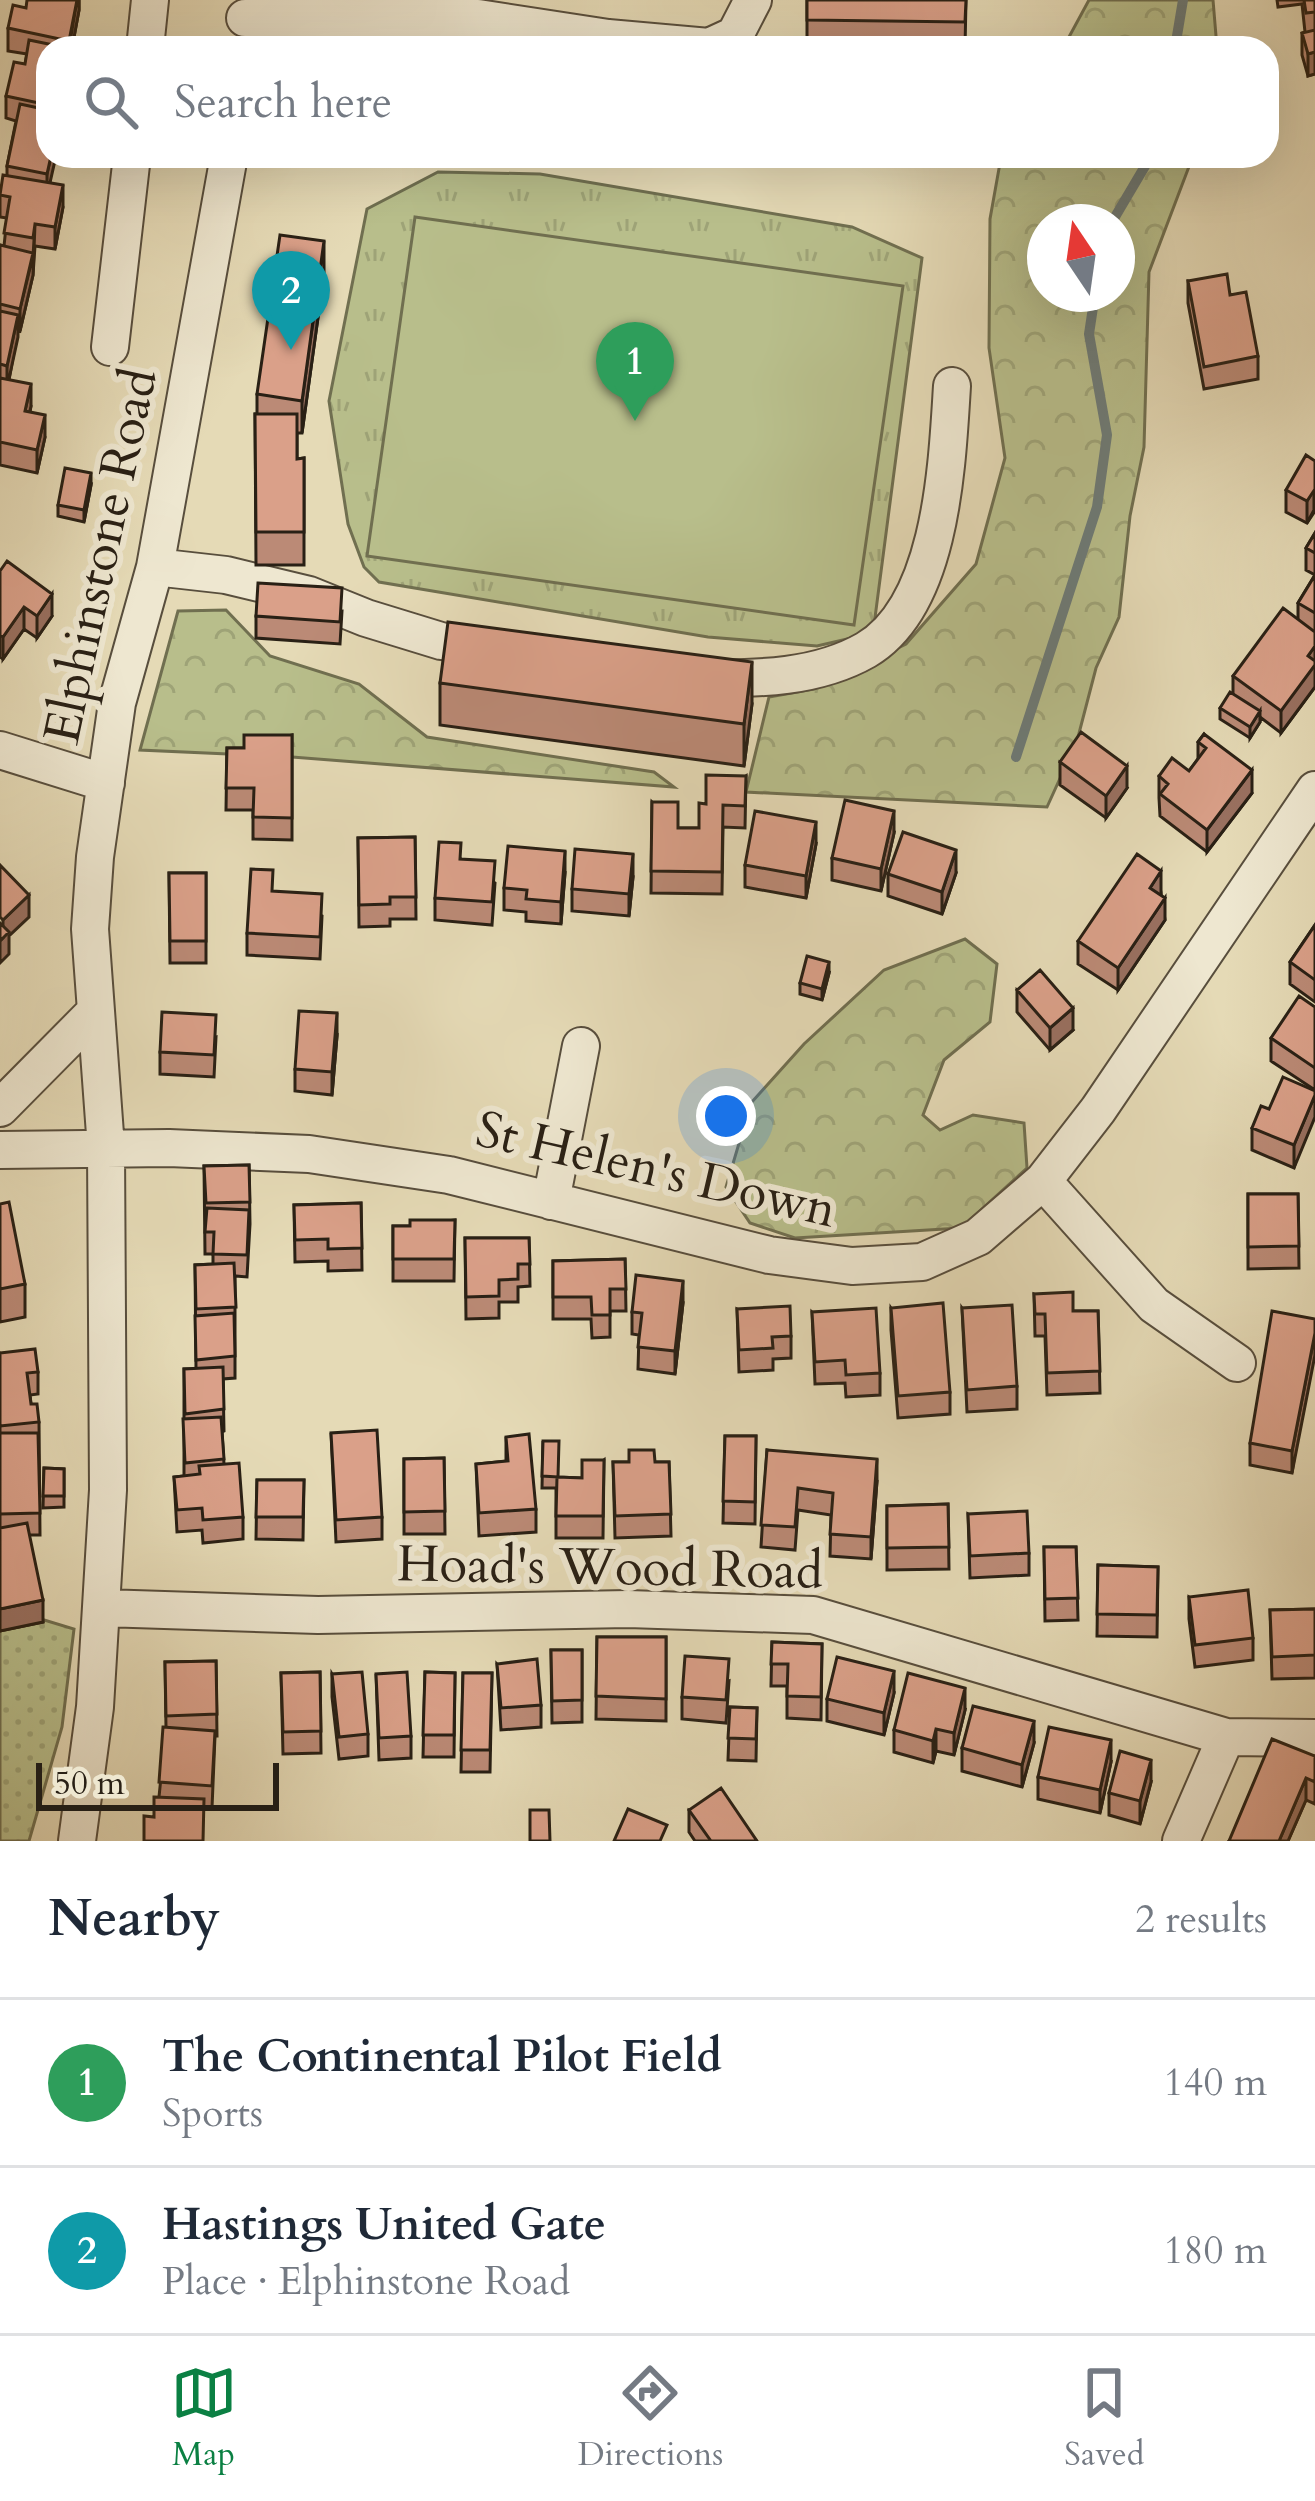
<!DOCTYPE html>
<meta charset="utf-8">
<style>
body{margin:0;font-family:Cardo,serif;background:#f6f6f7;color:#1f2937}
.compass{position:absolute;left:1027px;top:204px;width:108px;height:108px;border-radius:50%;background:#fff;box-shadow:0 12px 48px #0002;rotate:347deg}
.scale{position:absolute;left:36px;bottom:30px;width:243px;box-sizing:border-box;padding-left:12px;border:6px solid #292015;border-top:0;font-size:33px;line-height:42px;white-space:nowrap;color:#292015;-webkit-text-stroke:9px #eee7d0;paint-order:stroke}
.you{position:absolute;left:726px;top:1116px;width:42px;height:42px;margin:-30px;border:9px solid #fff;border-radius:50%;background:#1a73e8;box-shadow:0 0 0 18px #1a73e833}
.badge{display:grid;place-items:center;width:78px;height:78px;border-radius:50%;background:#0b8043;color:#fff;font-size:39px;font-weight:700}
.pin{position:absolute;translate:-50% -99px;filter:drop-shadow(0 3px 6px #0008)}
.pin::after{content:'';position:absolute;top:63px;width:42px;height:36px;background:inherit;clip-path:polygon(0 0,100% 0,50% 100%)}
.list{margin:0;padding:0;list-style:none}
h2{display:flex;justify-content:space-between;align-items:center;height:156px;margin:0;padding:0 48px;font-size:51px}
h2 small{font-size:39px;font-weight:400;color:#747a83}
.list li{display:grid;grid-template-columns:78px 1fr auto;gap:36px;align-items:center;box-sizing:border-box;height:168px;padding:0 48px;border-top:3px solid #e0e1e3}
.list b{display:block;font-size:45px;white-space:nowrap}
.list p{margin:0;font-size:39px;white-space:nowrap;color:#747a83}
.list em{font-size:39px;font-style:normal;color:#747a83}
.icon{flex:none;width:66px;height:66px;fill:none;stroke:currentColor;stroke-width:2;stroke-linecap:round;stroke-linejoin:round}
.map{position:relative;flex:none;width:1315px;height:1841px;overflow:hidden}
.search{position:absolute;background:#fff;box-shadow:0 12px 48px #0002;left:36px;right:36px;top:36px;height:132px;display:flex;align-items:center;gap:30px;box-sizing:border-box;padding:0 42px;border-radius:36px;color:#747a83;font-size:45px}
.sheet{height:492px;background:#fff}
nav{display:flex;justify-content:space-around;align-items:center;box-sizing:border-box;height:168px;border-top:3px solid #e0e1e3;background:#fff;font-size:33px;color:#747a83}
nav a{display:grid;justify-items:center;gap:6px}
nav .on{color:#0b8043}
.map>svg:first-child{display:block}
.grass{fill:url(#grass-tufts);stroke:#706f50;stroke-width:3}
.forest{fill:url(#forest-crowns);stroke:#706f50;stroke-width:3;fill-rule:evenodd}
.garden{fill:url(#garden-dots);stroke:#706f50;stroke-width:3}
.pitch{fill:#b8be8b;stroke:#706f50;stroke-width:3}
.lines{fill:none;stroke-linecap:round;stroke-linejoin:round}
.stream{stroke:#6d7b78;stroke-width:10}
.minor-casing{stroke:#584e3d;stroke-width:40}
.minor{stroke:#eee7d0;stroke-width:36}
.wall{fill:#bb8a76;stroke:#292015;stroke-width:3}
.shaded-wall{fill:#997060;stroke:#292015;stroke-width:3}
.building{fill:#daa089;stroke:#292015;stroke-width:3}
.labels{text-anchor:middle;dominant-baseline:central;stroke-width:12;stroke-linejoin:round;paint-order:stroke}
.street-label{font-size:51px;fill:#292015;stroke:#eee7d0}
</style>
<div class="map">
<svg width="1315" height="1841" viewBox="0 0 1315 1841">
<defs>
<pattern id="grass-tufts" width="24" height="20" patternUnits="userSpaceOnUse" patternTransform="scale(3)"><rect width="24" height="20" fill="#b8be8b"/><path d="M3 7l-1-3M5 7V3M7 7l1-3M15 17l-1-3M17 17v-4M19 17l1-3" fill="none" stroke="#9ea377"/></pattern>
<pattern id="forest-crowns" width="20" height="18" patternUnits="userSpaceOnUse" patternTransform="scale(3)"><rect width="20" height="18" fill="#b8be8b"/><path d="M2 6a3 3 0 1 1 6 0M12 15a3 3 0 1 1 6 0" fill="none" stroke="#9ea377"/></pattern>
<pattern id="garden-dots" width="8" height="8" patternUnits="userSpaceOnUse" patternTransform="scale(3)"><rect width="8" height="8" fill="#b8be8b"/><path d="M2 2h.1M6 6h.1" fill="none" stroke="#9ea377" stroke-width="1.8" stroke-linecap="round"/></pattern>
</defs>
<rect width="100%" height="100%" fill="#e5dab6"/>
<filter id="stains"><feTurbulence type="fractalNoise" baseFrequency=".00167" numOctaves="4"/><feColorMatrix values="0 0 0 0 .2 0 0 0 0 .09 0 0 0 0 .02 0 0 0 .5 -.17"/></filter>
<radialGradient id="worn" r=".72"><stop offset=".6" stop-color="#630" stop-opacity="0"/><stop offset="1" stop-color="#630" stop-opacity=".3"/></radialGradient>
<path class="grass" d="M438,172L540,174L852,227L922,258L873,633L817,646L708,637L379,582L364,567L348,524L329,401L367,209Z"/>
<path class="forest" d="M1089,0H1213L1217,48H1063Z
M994,156H1193L1149,272L1144,447L1130,516L1119,617L1096,668L1077,741L1047,807L746,792L769,697L814,689L906,644L976,564L1005,458L989,348L990,219L1000,163ZM1045,222H1117V294H1045Z
M226,610L270,656L359,684L427,737L654,772L674,787L292,757L140,750L178,611Z
M965,939L997,964L990,1022L944,1060L923,1115L940,1130L973,1115L1024,1123L1027,1168L961,1228L795,1238L750,1223L726,1187L751,1103L804,1044L884,970Z"/>
<path class="garden" d="M31,1616L74,1629L62,1727L29,1841H0V1628Z"/>
<path class="pitch" d="M415,217L903,286L854,625L367,556Z"/>
<g class="lines">
<path class="stream" d="M1175,48L1183,0
M1112,222L1151,156
M1016,757L1097,507L1107,435L1089,334L1095,294"/>
<g class="minor-casing">
<path id="minor" d="M245,18H478L608,38L709,47L735,35L753,0
M145,48L150,0
M110,347L132,156
M155,567L226,575L309,595L366,618L441,641L494,648
M703,678C758,679 817,678 866,650C942,605 947,465 952,386
M0,750L106,783
M0,1108L95,1012
M0,1150L169,1148L309,1154L449,1175L769,1255L852,1266L922,1262L978,1237L1043,1181L1098,1110L1315,790
M1043,1181L1154,1305L1237,1363
M551,1201L581,1046
M103,1608L318,1615L628,1609L813,1615L1226,1737L1315,1738
M77,1841L95,1707L108,1490L106,1148L90,929L95,857L117,703L155,567L229,156
M1181,1841L1226,1737"/>
</g>
<use href="#minor" class="minor"/>
</g>
<path class="wall" d="M79,0V10L72,48H48V156L50,183L63,207L55,249L35,246L33,275L20,331L18,330L9,380L31,406L30,412L45,437L37,473L0,465V245L4,246L7,218L0,217V189L7,175V166L16,121L6,118V96L25,64L27,54L8,51V28L26,8Z
M807,0H966L965,48H807Z
M1277,0H1315V74L1308,76L1302,55V33L1305,32L1302,4L1278,7Z
M324,274L302,433H297V459L304,458V565H256L255,414H257V394Z
M1188,281L1230,295L1258,356V379L1204,389L1188,303Z
M1315,461V511L1307,523L1286,512V490Z
M91,485L84,522L58,516V505Z
M1315,533V687L1281,733L1260,717V722L1250,738L1220,719V708L1233,694V676L1298,620V603L1315,575L1306,570V548Z
M0,571L52,616L37,638L24,629L3,659L0,657Z
M342,611L340,644L256,638V616Z
M440,683L752,704L744,766L440,725Z
M1204,734L1252,793L1207,852L1160,816L1159,798V776L1189,771L1198,759V742Z
M292,735V840L253,839V810H226L227,748H244Z
M1060,762L1127,788L1106,818L1060,785Z
M746,776L745,828L723,827L722,894L651,893L652,802L678,828H699L706,804Z
M894,833L881,891L832,880V858Z
M415,837L416,919H390V926L359,927L358,838Z
M816,844L806,898L745,887V865Z
M461,859L495,883L492,925L435,920V898Z
M169,873H206V963H170Z
M565,873L561,924L526,921V912L504,910V888Z
M956,873L942,914L888,896V874Z
M633,877L629,916L572,911V889Z
M273,892L322,916L320,959L247,955V933Z
M1161,893L1165,920L1118,990L1078,964V941Z
M1315,925V1002L1290,984V962Z
M829,973L822,1000L800,994V983Z
M1017,990L1073,1030L1050,1050L1017,1012Z
M1315,1007V1090L1271,1061V1038Z
M337,1036L332,1095L295,1091V1069Z
M216,1037L214,1077L160,1074V1052Z
M1315,1091L1294,1168L1252,1150V1128Z
M249,1165L250,1224L247,1277L235,1276V1378L223,1379L224,1431L222,1432L224,1464L243,1517V1539L203,1543L202,1530L177,1532L174,1477L184,1476V1369H196L195,1265L213,1264V1254H205L204,1166Z
M1248,1194H1298L1299,1268L1248,1269Z
M361,1203L362,1270L328,1271V1261L295,1262L294,1205Z
M0,1204L25,1284V1317L0,1322Z
M455,1220L454,1281H393V1226H410Z
M465,1238H529L530,1286L518,1287V1302H499V1318L466,1319Z
M625,1259L626,1311H610V1337L592,1338L591,1319H553V1261Z
M1034,1294L1073,1311H1098L1100,1393L1047,1395L1045,1336H1035Z
M683,1303L675,1374L638,1369L639,1335L632,1334V1312Z
M891,1308L950,1392V1414L898,1418L891,1330Z
M962,1308L1017,1386V1409L967,1412Z
M737,1309L791,1336V1358L773,1359V1370L739,1372Z
M812,1312L880,1373V1395L846,1397L845,1383L815,1384Z
M1315,1319L1292,1473L1250,1465V1443Z
M0,1353L38,1372V1394L30,1395L31,1404L39,1422L40,1535H29L43,1622L0,1631Z
M331,1433L382,1517V1539L336,1542Z
M725,1436H756L755,1524L723,1523Z
M506,1437L536,1509V1532L479,1536L476,1464L506,1461Z
M543,1441L558,1477L582,1478L604,1460L603,1538H556V1488H542Z
M767,1450L877,1481L871,1559L830,1556L831,1515L798,1510L795,1550L761,1547Z
M444,1458L445,1534H404V1459Z
M613,1462H669L671,1536L615,1538Z
M44,1468L64,1469V1507L43,1508Z
M257,1480H304L303,1540L256,1539Z
M948,1504L949,1569L887,1570V1506Z
M968,1514L1029,1553V1575L970,1578Z
M1044,1547H1076L1078,1620L1045,1621Z
M1098,1565L1158,1567L1157,1637L1097,1636Z
M1189,1597L1253,1638V1660L1195,1667L1189,1619Z
M1315,1609V1678L1272,1679L1270,1610Z
M597,1637H666V1721L596,1719Z
M772,1642L822,1644L821,1720L787,1718V1686H771Z
M551,1650H582V1722L552,1723Z
M216,1661L217,1736H215L212,1808L204,1807L154,1817L159,1797L166,1728L165,1662Z
M497,1664L541,1705V1727L501,1730Z
M320,1672L321,1753L283,1754L281,1673Z
M425,1672L455,1673L454,1757H423Z
M463,1673H492L490,1772H461Z
M332,1674L368,1734V1756L339,1759L332,1697Z
M376,1674L411,1736V1758L379,1760Z
M729,1681L726,1723L682,1719V1697Z
M894,1693L884,1735L827,1721V1699Z
M730,1707L757,1708L756,1761L728,1760Z
M965,1710L954,1755L936,1751L933,1763L894,1752V1730Z
M1034,1743L1022,1787L962,1771V1748Z
M1315,1756V1804L1306,1800L1288,1841H1229Z
M1111,1762L1100,1813L1038,1799V1777Z
M1151,1782L1140,1824L1109,1815V1793Z
M689,1810L757,1841H695L689,1832Z"/>
<path class="shaded-wall" d="M77,0H79V10L72,48H69Z
M1315,52V74L1308,76V54Z
M51,156H56L47,196V174Z
M63,185V207L55,249V227Z
M35,224L33,275L20,331V309L33,256Z
M324,241V274L302,433V401Z
M18,315V337L7,388V366Z
M31,384V406L25,433V411Z
M45,415V437L37,473V450Z
M91,473V485L84,522V510Z
M1314,488V510L1307,523V501Z
M52,594V616L37,638V616Z
M24,607V629L3,659V637Z
M1315,646V687L1281,733V711L1308,656Z
M752,662V704L744,766V724Z
M1260,711V722L1250,738V727Z
M1127,766V788L1106,818V796Z
M1252,770V793L1207,852V830Z
M894,811V833L881,891V869Z
M816,822V844L806,898V876Z
M956,850V873L942,914V892Z
M565,851V873L561,924V902Z
M633,854V877L629,916V894Z
M1161,871V893L1150,910V888Z
M29,895V917L9,936V954L0,963V941L3,938V920Z
M1165,898V920L1118,990V968Z
M829,962V973L822,1000V989Z
M1073,1008V1030L1050,1050V1028Z
M337,1013V1036L332,1095V1072Z
M1315,1095V1117L1294,1168V1145Z
M683,1281V1303L675,1374V1351Z
M1315,1333V1355L1292,1473V1451Z
M877,1459V1481L871,1559V1537Z
M43,1600V1622L0,1631V1609Z
M894,1671V1693L884,1735V1713Z
M965,1688V1710L954,1755V1733Z
M1034,1721V1743L1022,1787V1765Z
M936,1729V1751L933,1763V1741Z
M1111,1740V1762L1100,1813V1790Z
M1151,1760V1782L1140,1824V1801Z
M1306,1778V1800L1288,1841H1279Z"/>
<path class="building" d="M27,0H77L69,41L8,28L13,5L26,8Z
M807,0H966L965,22L807,20Z
M1304,0H1315V12L1306,13Z
M1315,30V52L1308,54L1302,33Z
M29,40L68,48H48V105L6,96L14,62L25,64Z
M20,104L48,110V156H51L47,174L7,166Z
M3,175L63,185L55,227L35,224L33,238L4,233L10,197L0,195Z
M280,235L324,241L302,401L257,394Z
M0,245L33,253L20,309L0,304Z
M1227,274L1230,295L1246,292L1258,356L1204,367L1188,281Z
M0,311L18,315L7,366L0,364Z
M0,378L31,384L25,411L45,415L37,450L0,442Z
M255,414H297V459L304,458V532H256Z
M1306,455L1315,461V489L1307,501L1286,490Z
M65,468L91,473L84,510L58,505Z
M1315,533V553L1306,548Z
M7,561L52,594L37,616L24,607L3,637L0,635V571Z
M1315,575V613L1298,603Z
M258,583L342,588L340,622L256,616Z
M1283,608L1315,632V646L1308,656L1315,661V665L1281,711L1233,676Z
M448,622L752,662L744,724L440,683Z
M1230,692L1260,711L1250,727L1220,708Z
M1081,732L1127,766L1106,796L1060,762Z
M1204,734L1252,770L1207,830L1160,794L1168,784L1159,776L1172,758L1189,771L1206,748L1198,742Z
M244,735H292V818L253,817L254,788H226L227,748H244Z
M706,775L746,776L745,806L723,805L722,872L651,871L652,802H678V828H699V803L706,804Z
M845,800L894,811L881,869L832,858Z
M755,811L816,822L806,876L745,865Z
M903,832L956,850L942,892L888,874Z
M415,837L416,897H390V904L359,905L358,838Z
M439,842L461,843L460,859L495,861L492,902L435,898Z
M508,846L565,851L561,902L526,899L527,890L504,888Z
M575,849L633,854L629,894L572,889Z
M1137,854L1161,871L1150,888L1165,898L1118,968L1078,941Z
M0,865L29,895L3,920L0,917Z
M251,869L273,870L272,891L322,894L320,937L247,933Z
M169,873H206V941H170Z
M0,923L9,932L0,941Z
M1315,925V980L1290,962Z
M807,956L829,962L822,989L800,983Z
M1040,970L1073,1008L1050,1028L1017,990Z
M1299,996L1315,1007V1068L1271,1038Z
M299,1011L337,1013L332,1072L295,1069Z
M162,1012L216,1015L214,1055L160,1052Z
M1283,1077L1315,1091V1095L1294,1145L1252,1128L1261,1106L1269,1109Z
M249,1165L250,1202L206,1203L204,1166Z
M1248,1194H1298L1299,1246L1248,1247Z
M9,1202L25,1284L0,1289V1204Z
M361,1203L362,1248L328,1249V1239L295,1240L294,1205Z
M207,1208L249,1210L247,1255L213,1254L214,1232H205Z
M410,1220H455L454,1259H393V1226H410Z
M465,1238H529L530,1264H518V1279L499,1280V1296L466,1297Z
M625,1259L626,1289H610V1315H592L591,1297H553V1261Z
M234,1263L236,1307L196,1309L195,1265Z
M636,1275L683,1281L675,1351L638,1347L642,1313L632,1312Z
M1073,1292V1311H1098L1100,1371L1047,1373L1045,1314H1035L1034,1294Z
M943,1303L950,1392L898,1396L891,1308Z
M1012,1305L1017,1386L967,1390L962,1308Z
M790,1306L791,1336L772,1337L773,1348L739,1350L737,1309Z
M876,1308L880,1373L846,1375L845,1360L815,1362L812,1312Z
M1272,1311L1315,1319V1333L1292,1451L1250,1443Z
M234,1313L235,1356L196,1360L195,1316Z
M35,1349L38,1372L27,1373L31,1404H37L39,1422L0,1426V1353Z
M223,1367L224,1409L185,1414L184,1369Z
M221,1417L224,1459L185,1463L183,1419Z
M377,1430L382,1517L336,1520L331,1433Z
M0,1433H38L40,1513L0,1514Z
M529,1434L536,1509L479,1513L476,1464L508,1461L506,1437Z
M725,1436H756L755,1502L723,1501Z
M543,1441H559L558,1477L542,1476Z
M629,1450H654L655,1462H669L671,1514L615,1516L613,1462H629Z
M767,1450L877,1459L871,1537L830,1534L833,1493L798,1488L795,1527L761,1525Z
M444,1458L445,1511L404,1512V1459Z
M582,1460H604L603,1516H556L557,1477L582,1478Z
M239,1463L243,1517L203,1520L202,1508L177,1510L174,1477L200,1474L199,1466Z
M44,1468L64,1469V1496H43Z
M257,1480H304L303,1517H256Z
M948,1504L949,1547L887,1548V1506Z
M1027,1511L1029,1553L970,1556L968,1514Z
M27,1523L43,1600L0,1609V1528Z
M1044,1547H1076L1078,1598L1045,1599Z
M1098,1565L1158,1567L1157,1615L1097,1614Z
M1248,1590L1253,1638L1195,1645L1189,1597Z
M1315,1609V1655L1272,1657L1270,1610Z
M597,1637H666V1699L596,1696Z
M772,1642L822,1644L821,1697L787,1696L788,1664H771Z
M551,1650H582V1700L552,1701Z
M685,1656L729,1659L726,1700L682,1697Z
M837,1657L894,1671L884,1713L827,1699Z
M537,1659L541,1705L501,1708L497,1664Z
M216,1661L217,1714L166,1716L165,1662Z
M320,1672L321,1731L283,1732L281,1673Z
M362,1672L368,1734L339,1737L332,1674Z
M407,1672L411,1736L379,1738L376,1674Z
M425,1672L455,1673L454,1735H423Z
M463,1673H492L490,1750H461Z
M908,1673L965,1688L954,1733L936,1729L933,1741L894,1730Z
M973,1706L1034,1721L1022,1765L962,1748Z
M730,1707L757,1708L756,1739L728,1738Z
M163,1727L215,1731L212,1786L159,1782Z
M1049,1727L1111,1740L1100,1790L1038,1777Z
M1272,1739L1315,1756V1782L1306,1778L1279,1841H1229Z
M1120,1751L1151,1760L1140,1801L1109,1793Z
M721,1788L757,1841H711L689,1810Z
M154,1797L204,1799L203,1841H144V1816L154,1817Z
M628,1809L667,1825L660,1841H614Z
M530,1810H549L550,1841H530Z"/>
<g class="labels">
<g class="street-label">
<text transform="translate(101 556) rotate(-78)">Elphinstone Road</text>
<text transform="translate(656 1170) rotate(13)">St Helen's Down</text>
<text transform="translate(610 1568) rotate(1)">Hoad's Wood Road</text>
</g>
</g>
<rect width="100%" height="100%" filter="url(#stains)"/>
<rect width="100%" height="100%" fill="url(#worn)"/>
</svg>
<svg class="compass" viewBox="-18 -18 36 36"><path d="M0-13l5 13h-10z" fill="#e53935"/><path d="M0 13l5-13h-10z" fill="#747a83"/></svg>
<div class="scale">50 m</div>
<div class="you"></div>
<div class="pin badge" style="left:635px;top:421px;background:#2e9e5b">1</div>
<div class="pin badge" style="left:291px;top:350px;background:#0f9aa8">2</div>
<div class="search"><svg class="icon" aria-label="search" viewBox="0 0 24 24"><circle cx="10" cy="10" r="6"/><path d="M15 15l6 6"/></svg>Search here</div>
</div>
<section class="sheet">
<h2>Nearby<small>2 results</small></h2>
<ul class="list">
<li><span class="badge" style="background:#2e9e5b">1</span><div><b>The Continental Pilot Field</b><p>Sports</p></div><em>140 m</em></li>
<li><span class="badge" style="background:#0f9aa8">2</span><div><b>Hastings United Gate</b><p>Place · Elphinstone Road</p></div><em>180 m</em></li>
</ul>
</section>
<nav>
<a class="on"><svg class="icon" aria-label="map" viewBox="0 0 24 24"><path d="M3 6l6-2 6 2 6-2v14l-6 2-6-2-6 2zM9 4v14M15 6v14"/></svg>Map</a>
<a><svg class="icon" aria-label="directions" viewBox="0 0 24 24"><path d="M12 3l9 9-9 9-9-9zM9 14v-3h6M13 9l2 2-2 2"/></svg>Directions</a>
<a><svg class="icon" aria-label="saved" viewBox="0 0 24 24"><path d="M7 4h10v16l-5-4-5 4z"/></svg>Saved</a>
</nav>
